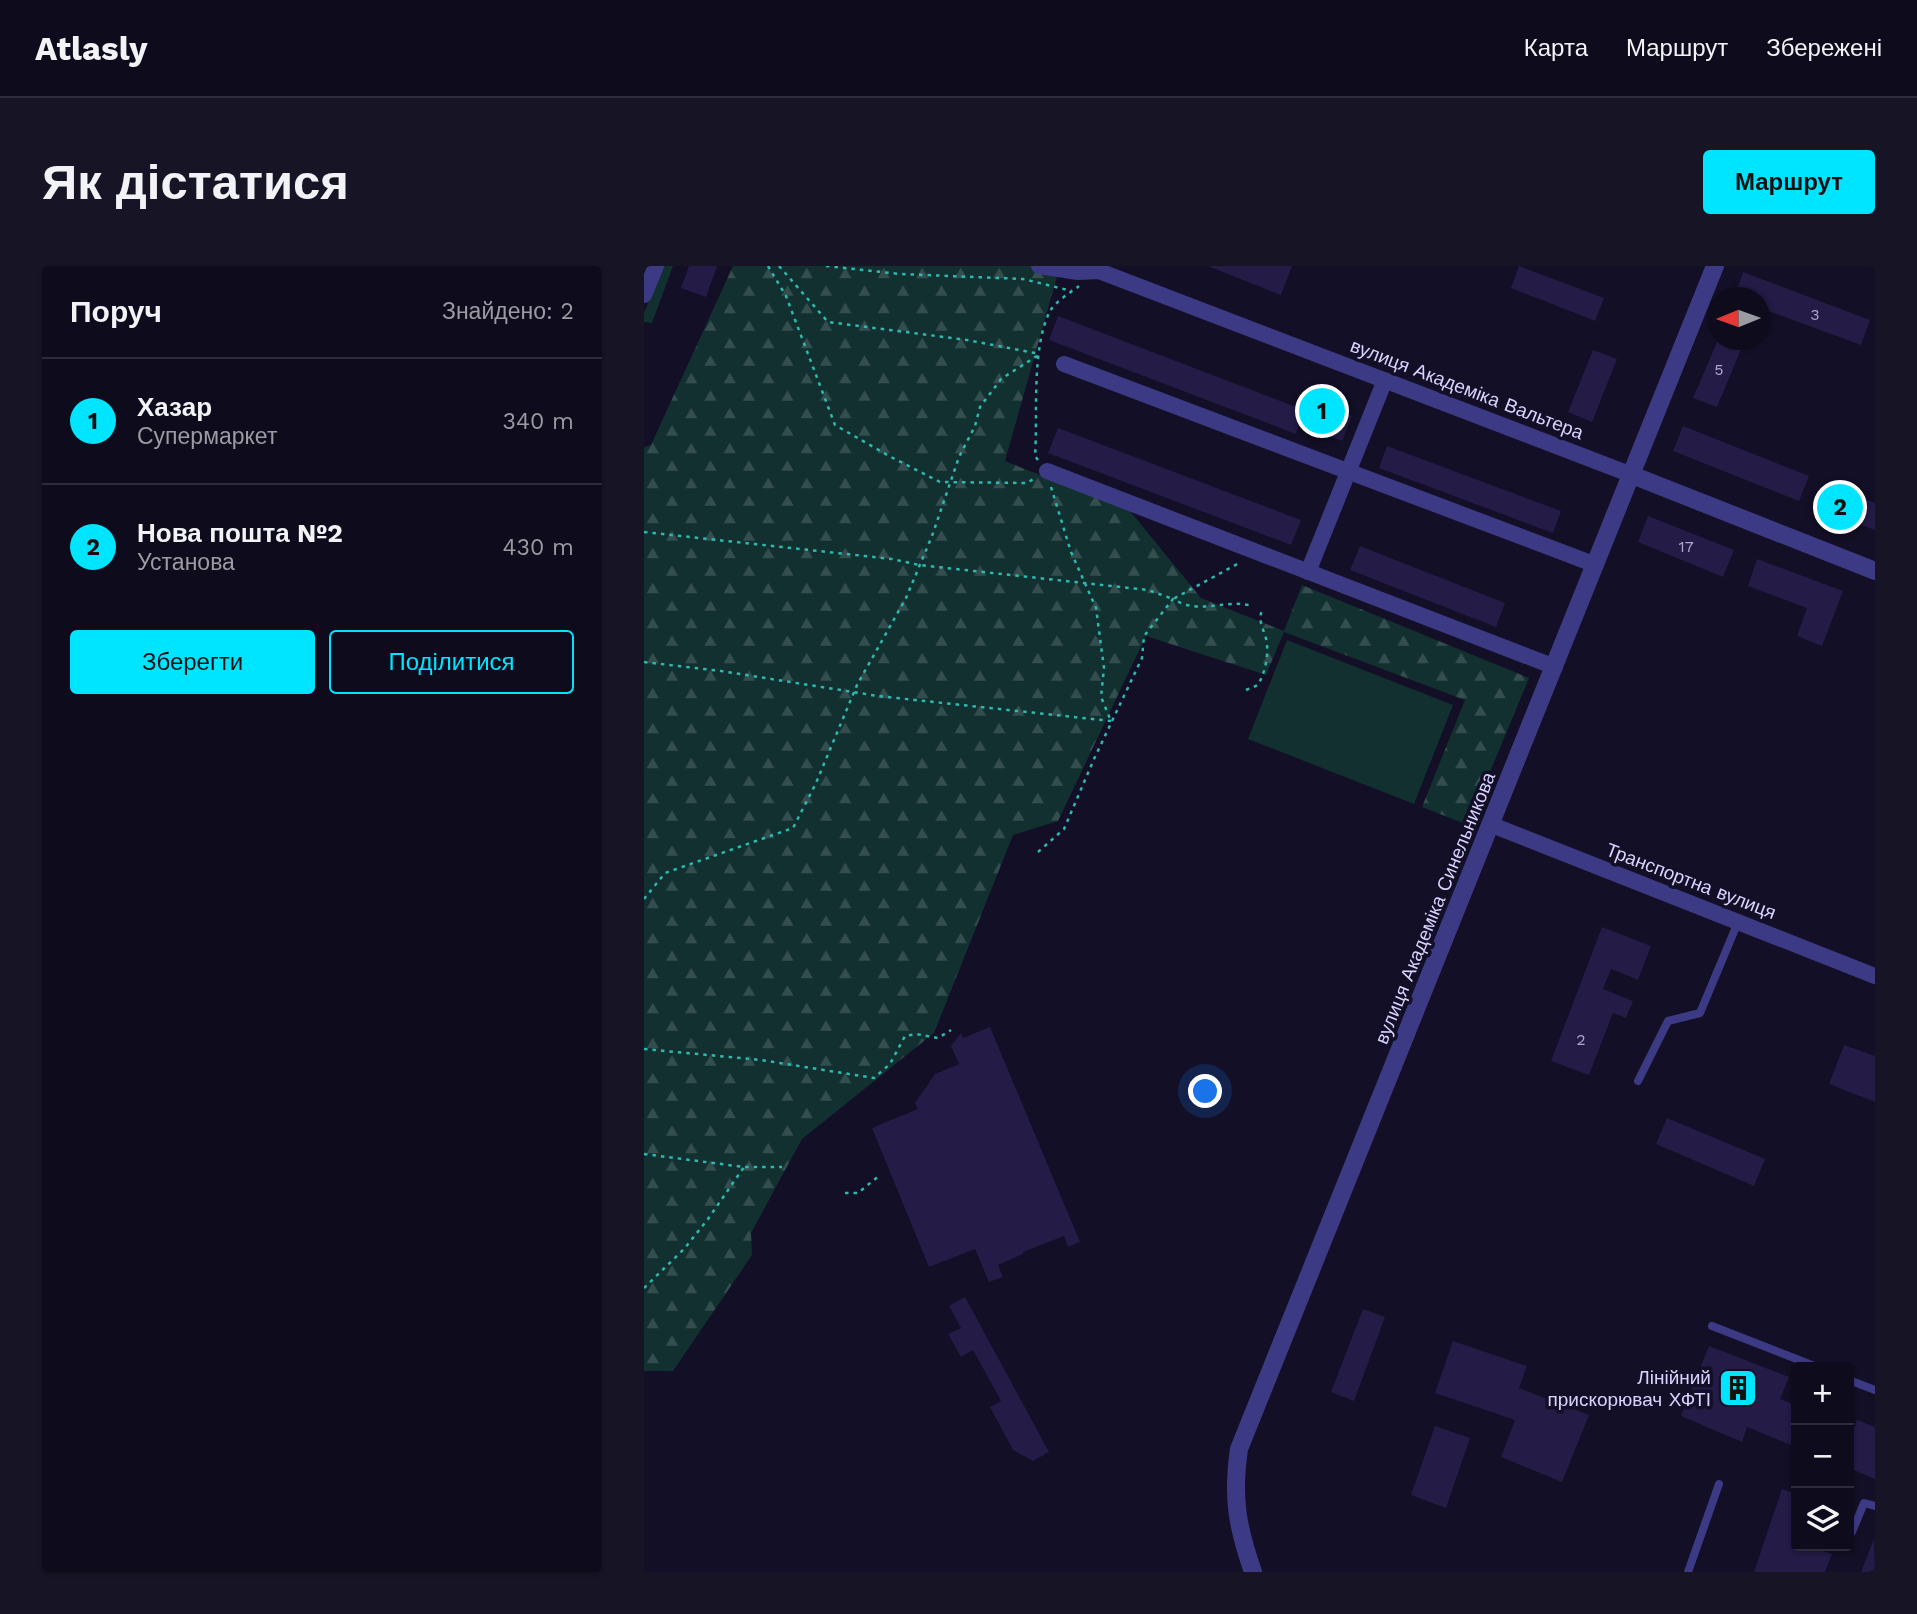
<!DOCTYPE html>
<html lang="uk">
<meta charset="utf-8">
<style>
body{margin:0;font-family:"Work Sans",sans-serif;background:#171425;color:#f1f3f6}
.controls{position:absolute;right:21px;bottom:21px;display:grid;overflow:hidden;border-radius:7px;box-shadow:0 2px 5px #0004}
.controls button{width:63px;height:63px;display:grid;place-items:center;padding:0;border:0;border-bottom:2px solid #2e2b3b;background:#0e0b1c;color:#f1f3f6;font:35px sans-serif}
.compass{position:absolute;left:1063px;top:21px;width:63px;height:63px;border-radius:50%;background:#0e0b1c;box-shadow:0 2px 5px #0004;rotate:269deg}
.you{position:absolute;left:562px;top:826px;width:24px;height:24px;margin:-18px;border:5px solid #fff;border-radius:50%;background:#1a73e8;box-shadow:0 0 0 10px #1a73e833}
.badge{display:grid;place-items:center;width:46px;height:46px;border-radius:50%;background:#00e5ff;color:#111;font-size:23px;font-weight:700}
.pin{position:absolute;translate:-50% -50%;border:4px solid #fff;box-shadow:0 2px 7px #0006}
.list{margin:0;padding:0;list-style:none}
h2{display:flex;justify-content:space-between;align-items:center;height:91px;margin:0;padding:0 28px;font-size:30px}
h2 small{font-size:23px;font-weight:400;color:#9b9ba3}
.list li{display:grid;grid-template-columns:46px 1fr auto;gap:21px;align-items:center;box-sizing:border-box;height:126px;padding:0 28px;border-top:2px solid #2e2b3b}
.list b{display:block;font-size:26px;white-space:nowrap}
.list p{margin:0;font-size:23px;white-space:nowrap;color:#9b9ba3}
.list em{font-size:23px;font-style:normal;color:#9b9ba3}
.actions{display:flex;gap:14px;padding:21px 28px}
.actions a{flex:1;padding:16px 0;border:2px solid #00e5ff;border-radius:7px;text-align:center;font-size:24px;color:#00e5ff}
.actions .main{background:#00e5ff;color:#111}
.icon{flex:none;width:38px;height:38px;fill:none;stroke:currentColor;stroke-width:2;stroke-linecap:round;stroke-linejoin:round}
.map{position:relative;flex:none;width:1231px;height:1306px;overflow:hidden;border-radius:7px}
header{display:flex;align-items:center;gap:42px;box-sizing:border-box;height:98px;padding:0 35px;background:#0e0b1c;border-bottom:2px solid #2e2b3b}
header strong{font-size:33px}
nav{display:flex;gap:38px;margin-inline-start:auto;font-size:24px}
.intro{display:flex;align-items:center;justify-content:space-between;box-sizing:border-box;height:168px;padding:0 42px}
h1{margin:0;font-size:49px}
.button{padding:18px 32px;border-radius:7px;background:#00e5ff;color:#111;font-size:24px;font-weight:700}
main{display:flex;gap:42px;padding:0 42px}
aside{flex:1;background:#0e0b1c;border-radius:7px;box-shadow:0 2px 5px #0004}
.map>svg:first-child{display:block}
.grass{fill:#12302f}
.forest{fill:url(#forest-firs)}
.building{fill:#241b47}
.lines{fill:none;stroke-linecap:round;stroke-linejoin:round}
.path{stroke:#2fb8b0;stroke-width:2.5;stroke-dasharray:3.5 5;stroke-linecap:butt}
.service{stroke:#3d3a85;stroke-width:8}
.minor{stroke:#3d3a85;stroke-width:16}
.tertiary{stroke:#3d3a85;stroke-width:18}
.labels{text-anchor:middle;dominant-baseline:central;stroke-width:7;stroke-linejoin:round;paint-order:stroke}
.number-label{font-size:16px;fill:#aca6d1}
.street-label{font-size:19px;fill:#d9d4ff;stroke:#130f26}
.poi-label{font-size:19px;fill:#d9d4ff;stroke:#130f26;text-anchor:end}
</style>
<header>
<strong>Atlasly</strong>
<nav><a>Карта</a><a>Маршрут</a><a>Збережені</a></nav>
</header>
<div class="intro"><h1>Як дістатися</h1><a class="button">Маршрут</a></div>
<main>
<aside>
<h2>Поруч<small>Знайдено: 2</small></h2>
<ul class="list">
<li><span class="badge">1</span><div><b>Хазар</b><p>Супермаркет</p></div><em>340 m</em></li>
<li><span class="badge">2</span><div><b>Нова пошта №2</b><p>Установа</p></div><em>430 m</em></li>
</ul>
<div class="actions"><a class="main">Зберегти</a><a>Поділитися</a></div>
</aside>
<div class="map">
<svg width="1231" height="1306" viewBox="0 0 1231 1306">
<defs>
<pattern id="forest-firs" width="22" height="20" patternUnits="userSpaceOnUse" patternTransform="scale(1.75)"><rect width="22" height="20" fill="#12302f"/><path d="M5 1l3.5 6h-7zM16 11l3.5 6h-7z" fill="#344d4e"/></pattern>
</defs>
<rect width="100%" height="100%" fill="#130f26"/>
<path class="grass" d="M19,0H29L8,57L0,56V47Z
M643,374L809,439L770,538L604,473Z"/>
<path class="forest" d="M89,0H429L414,7L361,195L486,245L557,332L640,365L658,319L885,412L824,559L778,541L821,434L640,366L622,409L502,370L414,555L369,569L290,767L158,873L107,967L108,989L29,1105H0V181L7,179Z"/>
<path class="building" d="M45,0H73L62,31L37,22Z
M564,0H648L637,29Z
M875,0L960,32L951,55L867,22Z
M1099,6L1226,54L1217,79L1116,42V32H1090Z
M414,50L665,146L670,135L708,150L698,175L655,158L652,168L405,74Z
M1074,74H1101L1073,141L1049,132Z
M949,84L973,93L948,156L924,146Z
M1039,160L1165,210L1155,235L1029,185Z
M414,162L657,254L647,279L404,187Z
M743,180L917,245L909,267L735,202Z
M1194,222L1231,237V264L1185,246Z
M1004,250L1090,284L1079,311L994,276Z
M716,280L861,337L852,361L706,304Z
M1113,293L1199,325L1178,380L1153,370L1163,342L1104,320Z
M958,661L1007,680L994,714L967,703L959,723L989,735L982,752L969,747L945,809L907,795Z
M346,761L436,976L424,981L420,970L379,986V988L354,999L359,1011L345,1016L331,983L285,1001L228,862L274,843L271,837L291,808L315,798L307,780L317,767L319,772Z
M1200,779L1231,790V836L1185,818Z
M1023,852L1121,893L1110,920L1012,878Z
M321,1031L405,1186L389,1195L369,1184L346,1141L357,1135L329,1084L317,1091L304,1068L317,1062L305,1040Z
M719,1043L741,1051L710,1135L687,1126Z
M809,1075L883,1100L875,1122L945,1149L918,1216L857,1191L871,1154L791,1127Z
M1065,1080L1145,1111L1136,1133L1152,1139V1181L1103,1161L1098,1176L1037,1150Z
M1213,1154L1231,1161V1213L1205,1202V1159L1210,1162Z
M791,1160L826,1172L802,1242L767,1229Z
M1138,1223L1152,1228V1280H1164L1188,1288L1181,1306H1110Z
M1230,1273L1231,1306H1217Z"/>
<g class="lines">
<path class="path" d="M124,0L142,30L191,159L245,190L296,216L383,217L391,212
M135,0L184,56L323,74L396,88
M182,0L256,8L379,13L428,25
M394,194L391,190C394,147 387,83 406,45C412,35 426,27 435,20
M407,221L427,286L452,342L460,402L457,431L467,455
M0,266L248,293L275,299L504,324L529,333L597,296
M0,396L77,405L234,430L467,455
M602,424L614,419C621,406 624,393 623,378C622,366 613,357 618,344
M394,586L420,563L450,493L498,392L500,370L529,333C557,350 580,332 608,340
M0,633L21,607L149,562L172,517L213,419L262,332L288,270L315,191L331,160L336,141L357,113L396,88
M0,783L117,794L230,812L246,798L261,770L272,768L294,772L307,764
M0,888L100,901H138
M201,927H214L236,909
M0,1022L40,983L64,953L100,901"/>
<path class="service" d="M994,815L1024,755L1056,747L1094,656
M1068,1060L1173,1101
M1205,1114L1231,1124
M1205,1265L1208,1266L1220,1237L1231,1240
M1044,1306L1075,1218"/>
<path class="minor" d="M395,0L434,6L455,5L988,209
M0,29L12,0
M420,98L952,299
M403,205L911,401
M664,306L741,114
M848,559L1231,710"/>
<path class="tertiary" d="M988,209L1231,305
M609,1306C593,1260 588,1231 595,1183L1071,0"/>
</g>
<defs>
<g id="building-square" transform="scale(2.0125)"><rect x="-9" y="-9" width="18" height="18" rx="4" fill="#00e5ff" stroke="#130f26"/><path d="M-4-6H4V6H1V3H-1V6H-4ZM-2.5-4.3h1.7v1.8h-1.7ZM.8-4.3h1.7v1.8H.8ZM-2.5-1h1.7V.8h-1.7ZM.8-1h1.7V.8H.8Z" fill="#111"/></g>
</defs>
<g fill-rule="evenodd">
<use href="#building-square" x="1094" y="1122"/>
</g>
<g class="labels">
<g class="number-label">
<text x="1171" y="48">3</text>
<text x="1075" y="103">5</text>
<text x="1042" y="280">17</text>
<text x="937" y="773">2</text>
</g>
<g class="street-label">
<text transform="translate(823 123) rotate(21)">вулиця Академіка Вальтера</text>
<text transform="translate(1047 615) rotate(21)">Транспортна вулиця</text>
<text transform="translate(791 642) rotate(-68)">вулиця Академіка Синельникова</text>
</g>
<g class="poi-label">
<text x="1067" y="1111">Лінійний<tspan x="1067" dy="22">прискорювач ХФТІ</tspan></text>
</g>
</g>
</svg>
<div class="controls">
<button>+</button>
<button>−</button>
<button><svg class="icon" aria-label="layers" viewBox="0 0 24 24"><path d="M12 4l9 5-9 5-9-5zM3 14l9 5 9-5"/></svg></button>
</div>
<svg class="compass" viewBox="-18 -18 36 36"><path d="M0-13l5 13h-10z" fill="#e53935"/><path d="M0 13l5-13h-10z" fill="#9b9ba3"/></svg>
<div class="you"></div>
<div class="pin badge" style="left:678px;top:145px">1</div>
<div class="pin badge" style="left:1196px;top:241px">2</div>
</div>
</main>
